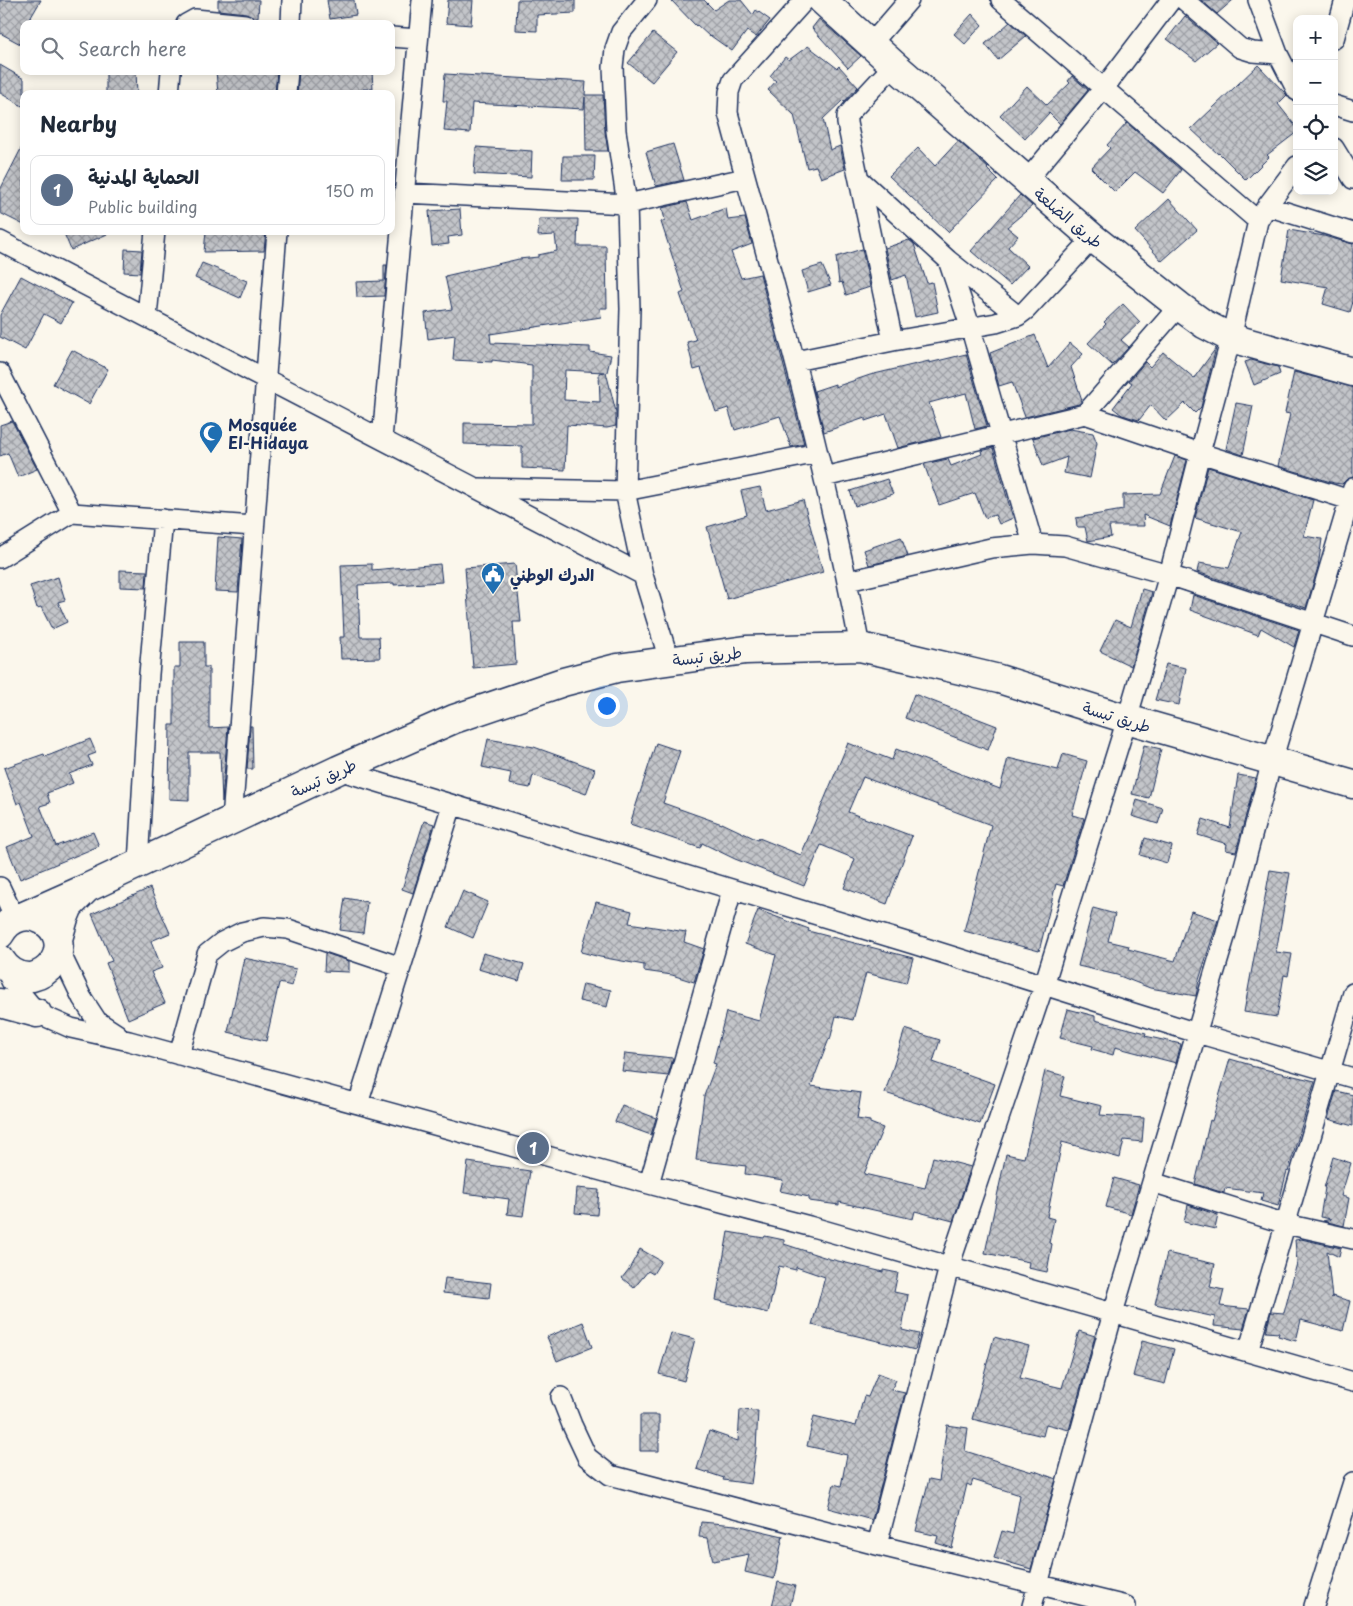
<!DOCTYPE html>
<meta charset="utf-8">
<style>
body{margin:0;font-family:"Playpen Sans","Playpen Sans Arabic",sans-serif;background:#f2f2f3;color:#1f2937}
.controls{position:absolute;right:15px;top:15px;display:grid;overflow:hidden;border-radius:10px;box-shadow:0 2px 12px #0003}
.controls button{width:45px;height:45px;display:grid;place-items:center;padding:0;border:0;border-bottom:1px solid #e0e1e3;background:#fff;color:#1f2937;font:25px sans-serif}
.you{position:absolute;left:606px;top:705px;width:18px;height:18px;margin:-12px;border:4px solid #fff;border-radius:50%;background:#1a73e8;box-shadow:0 0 0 8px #1a73e833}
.badge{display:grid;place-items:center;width:32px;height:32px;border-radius:50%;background:#1f6fb2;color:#fff;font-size:16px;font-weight:700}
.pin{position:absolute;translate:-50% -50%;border:2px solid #fff;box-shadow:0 1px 5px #0006}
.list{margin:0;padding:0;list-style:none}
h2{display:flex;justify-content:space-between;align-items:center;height:65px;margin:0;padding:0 20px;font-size:21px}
h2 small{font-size:16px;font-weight:400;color:#747a83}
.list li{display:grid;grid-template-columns:32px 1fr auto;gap:15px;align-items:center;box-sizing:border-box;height:70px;margin:0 10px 10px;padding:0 10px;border:1px solid #e0e1e3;border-radius:10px}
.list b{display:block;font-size:19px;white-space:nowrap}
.list p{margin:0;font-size:16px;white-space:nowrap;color:#747a83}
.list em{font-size:16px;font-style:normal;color:#747a83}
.icon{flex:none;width:28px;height:28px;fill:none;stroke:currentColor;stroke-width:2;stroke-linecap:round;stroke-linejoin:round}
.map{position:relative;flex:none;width:1353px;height:1606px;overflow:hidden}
.search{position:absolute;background:#fff;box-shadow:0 2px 12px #0003;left:20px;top:20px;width:375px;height:55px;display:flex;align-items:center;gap:12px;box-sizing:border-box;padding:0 18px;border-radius:10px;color:#747a83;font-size:19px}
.panel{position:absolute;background:#fff;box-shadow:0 2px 12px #0003;left:20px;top:90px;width:375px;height:145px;border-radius:10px}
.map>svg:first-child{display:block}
.building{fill:url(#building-cross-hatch);stroke:#1b2f5e;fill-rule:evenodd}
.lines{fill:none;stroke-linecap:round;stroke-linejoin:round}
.street-casing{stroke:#1b2f5e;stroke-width:22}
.primary-casing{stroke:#1b2f5e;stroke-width:31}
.street{stroke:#fbf7ec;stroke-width:19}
.primary{stroke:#fbf7ec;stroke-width:28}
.labels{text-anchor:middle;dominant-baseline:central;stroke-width:4.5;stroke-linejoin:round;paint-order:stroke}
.street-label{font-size:16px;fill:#1b2f5e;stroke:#fbf7ec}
.poi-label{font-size:16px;font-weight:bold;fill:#1b2f5e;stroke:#fbf7ec;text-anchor:start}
</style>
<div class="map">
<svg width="1353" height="1606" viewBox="0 0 1353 1606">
<defs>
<pattern id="building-cross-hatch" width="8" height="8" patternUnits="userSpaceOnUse" patternTransform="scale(1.25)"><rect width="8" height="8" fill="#c3c5c9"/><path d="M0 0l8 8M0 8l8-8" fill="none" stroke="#9ea0a6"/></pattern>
</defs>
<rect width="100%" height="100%" fill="#fbf7ec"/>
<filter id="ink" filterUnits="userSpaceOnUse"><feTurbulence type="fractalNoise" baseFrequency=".02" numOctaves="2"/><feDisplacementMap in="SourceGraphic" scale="10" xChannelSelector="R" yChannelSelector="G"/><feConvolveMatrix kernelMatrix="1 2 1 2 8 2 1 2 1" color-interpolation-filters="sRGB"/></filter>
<g filter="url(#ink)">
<path class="building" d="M0,0H41L27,24H24V46L0,33Z
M218,0H259L258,17H253L246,13L218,10Z
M327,0H354L356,15L330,19Z
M448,0H473L471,25L446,23Z
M517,0H575V13L537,15V31L516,30Z
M671,0H704L714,10L729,0H741L753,15L756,10L770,20L756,37L747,31L732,51L711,36L710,37L697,25L696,26Z
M1201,0H1233L1217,14Z
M972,14L982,25L965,44L954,34Z
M1185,16L1217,43L1196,61L1167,39Z
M819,19L861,56L848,68L812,28Z
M1010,22L1026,36L998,60L985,44Z
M653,33L677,52L652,82L628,63Z
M808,46L837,68L839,66L858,87L844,102L843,100L823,119L830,150L840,146L845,169L821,178L816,166L807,168L794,115L768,90L776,81L770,76L785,57L789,60Z
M0,65L24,79V107L0,93Z
M1258,65L1286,94L1287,95L1278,104L1297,128V132L1267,155L1269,157L1246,180L1219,153L1218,154L1191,129Z
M106,71H136L137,94H106Z
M216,71H277L275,94H218Z
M299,71H372L373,89H363V94H297Z
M445,74L586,82L585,95H603L605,132L608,151H586L585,97L584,109L472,103L470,133L444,131L447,101H443Z
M1072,76L1088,90L1060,124L1049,113L1025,139L1000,115L1027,86L1047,105L1070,83L1068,81Z
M1127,123L1181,170L1163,193L1135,172L1115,192L1091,168L1110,148L1107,145Z
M958,141L988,168L987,169L998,180L948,232L889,176L918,148L935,166Z
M24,143V225L0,213V190Z
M673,144L684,180L656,186L646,152Z
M476,147L532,151L531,177L474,174Z
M563,156H595L594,180H562Z
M1020,195L1032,206L1007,227L1018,236L1008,247L1028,266L1010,285L971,251Z
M1169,199L1197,230L1162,261L1135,231Z
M687,202L693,220L726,208L728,220L745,218L752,244L731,252L741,278L760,274L804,444L791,447L780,416L735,430L728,408L716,412L701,368L694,370L687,342L696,340L680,294L684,292L661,222L665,220L662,208Z
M460,209L462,235L448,237L449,244L432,246L429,211Z
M539,219H578L577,246H606L607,308H600L601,317L490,334L491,343L590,347V352L611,355L607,372H606L616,412V426L607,428L567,425L565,470L522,468V446L464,444V423L532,424V365L492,360V362L453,360L455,335L428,339L425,313L452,309L445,276L519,259L538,257V255L557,251L555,235L538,236ZM565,370L604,372L599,373L600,402L564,400Z
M1289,230L1324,236L1353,244V302L1350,312L1323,304L1328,287L1281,279Z
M63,231H114L71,250Z
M206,231H266L264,251L204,252Z
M909,240L914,244L927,283L932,282L938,312L915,317L906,275L892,280L885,248Z
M125,249L142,250L140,273L124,272Z
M862,249L870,287L846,295L842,282L839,283L836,257Z
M202,263L247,281L240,298L195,278Z
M384,265H387L384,296L357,297L356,282L384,281Z
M822,265L831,285L808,292L802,271Z
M21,276L72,303L61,323L44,314L25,350L0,337V315Z
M1123,304L1140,322L1121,340L1129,347L1112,365L1088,343L1106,324L1104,322Z
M1035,335L1048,368L1070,343L1083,354L1071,367L1082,400L1079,404L1025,417L1012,382L999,386L990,353Z
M1216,348L1201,407L1195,413L1185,403L1166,421L1151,405L1139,420L1122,415L1113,408L1132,383L1129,381L1145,362L1150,367L1163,352L1194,378Z
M72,350L108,369L89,404L53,384Z
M966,354L987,426L975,429L966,393L929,403L941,437L898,448L886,414L865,421V418L824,432L814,391L835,384V387L870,375L929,361V363Z
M1251,360L1278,367L1280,374L1254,385L1245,362Z
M1294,372L1353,387V477L1346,480L1342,484L1334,483L1278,466L1290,414L1285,413Z
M1236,403L1253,406L1243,455L1226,449Z
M12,421L37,469L18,477L8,453L0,456V425Z
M1070,429L1093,433L1097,443L1090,478L1064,473L1067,457L1043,466L1033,438Z
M993,448L1013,518L999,524L995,515L985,518L975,493L939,505L924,464L948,459L951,466L982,454L981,451Z
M1175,456L1187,460L1170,526L1143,515L1144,526H1109L1111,537L1088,541L1085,527H1077L1076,518L1123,510V495L1160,494Z
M1208,467L1313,500L1304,536L1322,539L1318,567L1306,608L1197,572L1199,563L1229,568L1242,532L1195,518Z
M887,479L893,494L855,506L850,491Z
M760,487L766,510L803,500L823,572L727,599L707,527L747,515L741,491Z
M218,537L242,539L238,592L215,591Z
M901,537L908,556L869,565L864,550Z
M372,564V570L440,564L442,582L394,585V583L358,585L360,637H379L380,658L341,659L340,637H344L341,565Z
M515,564L521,622H513L516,664L473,668L465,568Z
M120,570L147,571L146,588L120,587Z
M58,577L65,600L58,602L67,622L52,629L41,607L37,608L30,586Z
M1142,589L1152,592L1131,666L1100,651L1115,620L1131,627Z
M1193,595L1299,630L1294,647L1261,628L1258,635L1190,610Z
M180,642H204V667H209V728L228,727L222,802L220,752H189V800L169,799L170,725H174V667H180Z
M1166,664L1186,668L1179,705L1155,700Z
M914,694L997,726L988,750L905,718Z
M250,726H252L253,769H247Z
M90,739L96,753L88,756L92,765L69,774L73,783L47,793L50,803L40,806L56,846L93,832L99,846L20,879L7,847L34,836L21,802L17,804L4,768L44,754L45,757Z
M488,739L534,747L595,769L586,794L533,775L530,788L509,784L511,773L482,767Z
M656,743L680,751L663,803L722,824V823L758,840L759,838L801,855L848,743L892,760L896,749L1000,789L1008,758L1058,770L1063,754L1087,761L1072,815L1084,818L1063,886L1056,884L1039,951L964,931L991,825L863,777L848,812L912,836L887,904L844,888L855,859L821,845L804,886L735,859L702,843L700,848L630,824Z
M1144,745L1161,749L1149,798L1132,794Z
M1238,775L1256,778L1236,852L1226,850L1227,844L1198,835L1203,819L1230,828Z
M1137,800L1163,808L1158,824L1132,816Z
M424,821L434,824L413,893L402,889Z
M1145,838L1172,846L1167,863L1140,855Z
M1270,870L1290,873L1276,952L1292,954L1288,976L1284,975L1277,1017L1244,1012Z
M150,888L170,933L151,941L162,968L151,972L165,1003L128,1019L106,963L112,961L92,914Z
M463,891L488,902L473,938L448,927Z
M345,898L367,902L363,933L340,930Z
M596,902L632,911L629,923L686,932L684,942L704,949L694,982L672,975L644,971V965L600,957L581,952Z
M1093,908L1115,914L1108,941L1129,946L1128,949L1175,961L1191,911L1218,920L1199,980L1196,996L1150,988L1117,975L1078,966Z
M758,910L809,929L808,931L913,958L906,983L866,973L853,1020L836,1016L830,1040L829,1039L811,1086L861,1093L857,1119L870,1121V1123L883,1128L864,1174L925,1188L933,1157L971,1167L953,1221L915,1211L913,1219L839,1202V1205L809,1201V1197L780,1191L783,1180L745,1174L746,1166L696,1160L704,1096L716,1064L713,1063L726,1012L759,1021L776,955L745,944Z
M325,953L349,961V972L324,971Z
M483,953L524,964L519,981L478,969Z
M244,958L296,969L292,986L279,983L266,1041L228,1032Z
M583,984L611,990L607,1007L579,1001Z
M1068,1009L1095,1016V1020L1146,1033L1145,1036L1181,1044L1176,1063L1115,1047L1113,1055L1092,1049L1093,1046L1060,1038Z
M905,1029L940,1040L933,1062L995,1084L980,1124L920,1103V1104L885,1093Z
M625,1053L673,1058L668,1076L622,1071Z
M1230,1059L1251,1065V1066L1315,1081L1288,1172L1287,1171L1278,1206L1261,1201L1263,1193L1225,1188L1224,1193L1195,1184L1210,1120L1212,1121Z
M1045,1071L1065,1076L1060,1096L1102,1106L1100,1115L1144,1118L1142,1142L1124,1140L1120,1158L1062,1142L1047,1217L1054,1219L1049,1243L1052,1244L1047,1272L1028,1268L1029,1262L985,1253L1006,1154L1024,1158Z
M1336,1091L1353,1095V1126L1328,1119Z
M622,1105L656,1118L651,1135L615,1122Z
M1333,1157L1351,1163L1341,1196L1349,1198L1344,1226L1323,1221L1331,1219L1320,1217L1325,1188H1324Z
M468,1162L530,1171L523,1216L507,1214L509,1199L464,1193Z
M1114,1178L1139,1185L1131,1214L1106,1207Z
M577,1188L599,1190L597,1215L575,1213Z
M1188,1205L1218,1215L1215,1229L1184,1222Z
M728,1232L764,1238L765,1236L784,1240V1244L830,1259L883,1272V1270L898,1273L894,1292L908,1295L902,1330L919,1334L915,1350L812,1325L825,1277L796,1267V1270L779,1266L768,1313L716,1300Z
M1301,1239L1341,1248L1339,1257L1327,1251L1332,1298V1296L1350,1301L1343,1331L1301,1320L1296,1341L1278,1336L1279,1333L1266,1332L1271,1312L1284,1313L1297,1263L1295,1240Z
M640,1249L661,1261L653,1274L648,1271L634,1288L622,1278L629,1269Z
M1167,1253L1215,1264L1210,1287L1224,1290L1220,1306L1249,1309L1243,1329L1214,1326L1215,1317L1155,1304Z
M445,1278L491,1283L489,1298L443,1293Z
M583,1322L592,1347L557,1361L547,1337Z
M1079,1331L1095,1336L1069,1430L1046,1424L1043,1436L972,1419L994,1337L1029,1346L1020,1378L1062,1388Z
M671,1333L695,1339L684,1381L659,1374Z
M1142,1341L1174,1349L1165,1384L1133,1376Z
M878,1373L896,1380L891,1390L905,1393L872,1520L828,1508L834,1484L841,1486L847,1455L807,1446L814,1416L856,1426L864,1396L868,1397Z
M740,1410L758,1411L756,1449L751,1484L723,1480L724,1478L697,1469L709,1431L738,1441Z
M640,1415H659V1451H640Z
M947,1425L968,1428L965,1451L1032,1472V1470L1056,1479L1031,1569L994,1558L1002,1531L1013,1534L1020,1495L973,1480L971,1486L967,1484L952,1548L936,1543L938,1536L916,1531L929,1479L939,1481Z
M701,1522L736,1525L783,1536L774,1579L745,1572L749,1554L713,1561L708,1538L699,1537Z
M778,1582L795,1586L790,1606H772Z"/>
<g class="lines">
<g class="street-casing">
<path id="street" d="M647,0L621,32L615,49L613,67L616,131L627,204L630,309L625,491L643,575L669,660
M805,0L733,80L729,92L728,113C776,290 826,466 860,647
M1001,0L1258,221
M1184,0L1240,48L1253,52L1278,54
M1258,0L1278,54L1297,91
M186,24L195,19L245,24
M291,24L292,0
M391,37L418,39
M1334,39L1345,0
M871,44L909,0
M169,94L171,71
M286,94L288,71
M1334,105L1353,111
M1334,148L1353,179
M859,179L948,260L1018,316
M1027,180L1104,88L1171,0
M404,193L627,204L745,178
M1267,206L1353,233
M0,241L643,575
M948,260L970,326L1033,544
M147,317L155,231
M893,341L847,123V116L852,110L894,65
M795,361L893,341L996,323L1018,316L1026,310L1093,238
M0,373L72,513
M1085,414L1200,453L1353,501
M382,439L422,0
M824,477L1085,414L1179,306
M479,488L625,491L818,453
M0,558L72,513L254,526
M848,581L991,548L1033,544L1065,546L1169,575L1353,636
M338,770L913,944L1197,1033L1353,1078
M232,820L277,231
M138,864L149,674L163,519
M0,887L15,919
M59,950L82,998L97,1021L117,1034
M5,967L11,981L37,1013L71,1028L129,1041L649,1184L809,1226L1353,1382
M179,1055L207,954L222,942L242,932L264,927L288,929L401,967
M358,1104L452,805
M1152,1182L1286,1224L1353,1239
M649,1184L732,890
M1248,1352L1353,993
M561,1397L572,1425L587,1457L610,1475L877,1545L1126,1606
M877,1545L949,1267L1044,985L1127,719L1169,575L1200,453L1231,338L1258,221L1267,206L1297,166
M1032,1606L1113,1313L1225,937L1272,761L1353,488
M1314,1606L1353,1482"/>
</g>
<g class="primary-casing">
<path id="primary" d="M822,0L894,65L1093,238L1179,306L1204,324L1231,338L1353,372
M87,888L338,770L454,719L563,682L617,668L746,650L860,647L910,658L999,679L1127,719L1353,784
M24,916L87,888L69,906L64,918L58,939
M0,934C22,895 76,928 53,963C48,970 41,975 32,977C18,978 7,970 0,959
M0,1003L37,1013"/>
</g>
<use href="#street" class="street"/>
<use href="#primary" class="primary"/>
</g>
</g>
<defs>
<g id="mosque-pin" transform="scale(1.25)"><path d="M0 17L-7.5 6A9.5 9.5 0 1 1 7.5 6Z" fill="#1f6fb2" stroke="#fbf7ec"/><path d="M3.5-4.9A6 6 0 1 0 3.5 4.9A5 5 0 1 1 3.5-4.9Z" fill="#fff"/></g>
<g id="civic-pin" transform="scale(1.25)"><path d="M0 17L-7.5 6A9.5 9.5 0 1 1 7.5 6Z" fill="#1f6fb2" stroke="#fbf7ec"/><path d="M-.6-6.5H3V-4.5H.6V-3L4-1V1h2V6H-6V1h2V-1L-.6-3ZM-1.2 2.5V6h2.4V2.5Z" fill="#fff"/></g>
</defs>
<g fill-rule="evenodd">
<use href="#mosque-pin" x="211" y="433"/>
<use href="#civic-pin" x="493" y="574"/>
</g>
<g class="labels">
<g class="street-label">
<text transform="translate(1069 217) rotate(40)">طريق الضلعة</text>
<text transform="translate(707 655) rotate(-7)">طريق تبسة</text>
<text transform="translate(1117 716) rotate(17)">طريق تبسة</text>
<text transform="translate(323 777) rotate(-25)">طريق تبسة</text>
</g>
<g class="poi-label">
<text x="228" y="424">Mosquée<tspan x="228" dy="18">El-Hidaya</tspan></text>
<text x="510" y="574">الدرك الوطني</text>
</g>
</g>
</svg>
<div class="controls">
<button>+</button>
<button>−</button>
<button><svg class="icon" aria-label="locate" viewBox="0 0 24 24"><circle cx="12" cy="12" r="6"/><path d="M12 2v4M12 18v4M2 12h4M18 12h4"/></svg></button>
<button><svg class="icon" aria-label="layers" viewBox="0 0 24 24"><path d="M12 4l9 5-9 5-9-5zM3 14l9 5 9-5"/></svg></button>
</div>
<div class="you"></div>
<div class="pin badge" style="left:533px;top:1148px;background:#5c6f8a">1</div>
<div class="search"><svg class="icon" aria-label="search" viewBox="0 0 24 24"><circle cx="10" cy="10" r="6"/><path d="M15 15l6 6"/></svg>Search here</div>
<section class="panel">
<h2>Nearby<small></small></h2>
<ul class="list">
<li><span class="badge" style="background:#5c6f8a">1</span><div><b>الحماية المدنية</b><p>Public building</p></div><em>150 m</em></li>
</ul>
</section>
</div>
